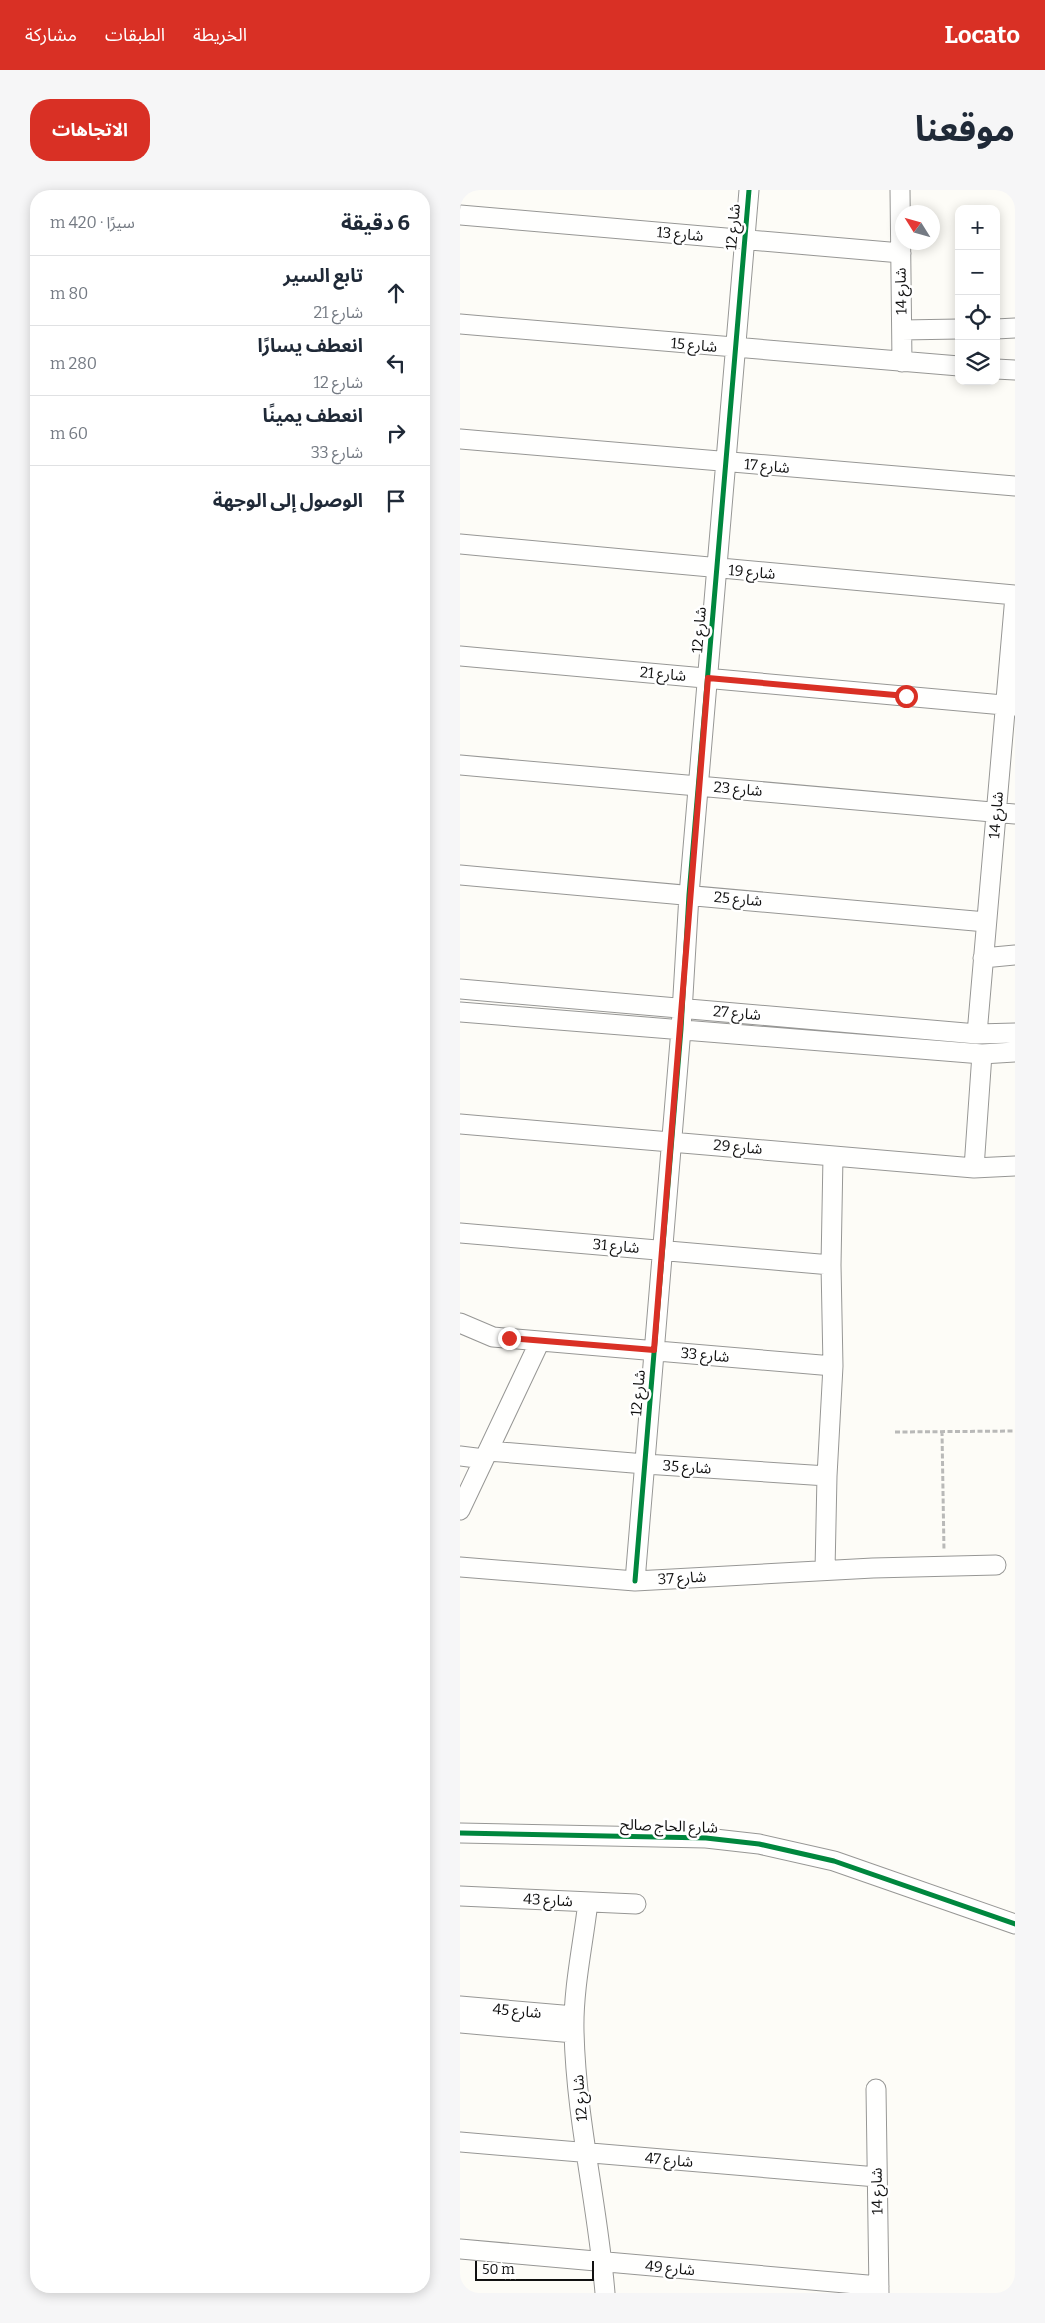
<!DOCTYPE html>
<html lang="ar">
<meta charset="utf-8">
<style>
body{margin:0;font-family:Bitter,"Noto Sans Arabic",serif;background:#f6f6f7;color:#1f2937;direction:rtl}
.controls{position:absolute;right:15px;top:15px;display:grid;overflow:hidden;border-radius:10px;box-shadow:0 2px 12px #0003}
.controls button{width:45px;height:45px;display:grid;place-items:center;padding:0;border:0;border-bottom:1px solid #e0e1e3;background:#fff;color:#1f2937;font:25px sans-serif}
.compass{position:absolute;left:435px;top:15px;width:45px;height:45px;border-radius:50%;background:#fff;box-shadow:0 2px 12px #0003;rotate:307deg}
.scale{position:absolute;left:15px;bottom:12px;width:119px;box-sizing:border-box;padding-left:5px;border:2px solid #111;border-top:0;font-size:14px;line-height:18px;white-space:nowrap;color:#111;-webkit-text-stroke:4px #fff;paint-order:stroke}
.stop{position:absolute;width:15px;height:15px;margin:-11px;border:4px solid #d93025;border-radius:50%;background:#fff}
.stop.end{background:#d93025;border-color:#fff;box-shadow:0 1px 5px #0008}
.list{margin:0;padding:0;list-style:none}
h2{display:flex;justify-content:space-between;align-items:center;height:65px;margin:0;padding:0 20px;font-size:21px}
h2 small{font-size:16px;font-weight:400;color:#747a83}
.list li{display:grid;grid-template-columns:32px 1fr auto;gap:15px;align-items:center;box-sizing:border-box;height:70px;padding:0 20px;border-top:1px solid #e0e1e3}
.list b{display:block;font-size:19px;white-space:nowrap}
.list p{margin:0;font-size:16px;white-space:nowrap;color:#747a83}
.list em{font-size:16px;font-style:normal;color:#747a83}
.icon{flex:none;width:28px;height:28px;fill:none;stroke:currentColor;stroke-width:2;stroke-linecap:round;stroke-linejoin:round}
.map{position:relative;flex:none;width:555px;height:2103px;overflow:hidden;direction:ltr;border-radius:20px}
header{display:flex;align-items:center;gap:30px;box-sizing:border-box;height:70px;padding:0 25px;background:#d93025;color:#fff}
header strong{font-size:24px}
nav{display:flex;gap:28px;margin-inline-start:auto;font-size:18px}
.intro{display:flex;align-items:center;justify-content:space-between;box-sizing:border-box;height:120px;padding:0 30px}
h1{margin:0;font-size:35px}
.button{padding:12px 22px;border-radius:20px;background:#d93025;color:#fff;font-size:18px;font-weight:700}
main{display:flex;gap:30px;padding:0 30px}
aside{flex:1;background:#fff;border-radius:20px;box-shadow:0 2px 12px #0003}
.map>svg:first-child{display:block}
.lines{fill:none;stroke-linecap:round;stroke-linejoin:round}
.minor-casing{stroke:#979795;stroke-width:21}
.path{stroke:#b9b9b8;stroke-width:3;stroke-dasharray:5 2.5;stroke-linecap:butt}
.minor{stroke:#fffffe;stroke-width:19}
.cycleway-casing{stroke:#fff;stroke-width:8}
.cycleway{stroke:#00873e;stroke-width:5}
.route{stroke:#d93025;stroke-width:6}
.labels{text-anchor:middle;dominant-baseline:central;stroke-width:5;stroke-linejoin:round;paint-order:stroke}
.street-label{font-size:15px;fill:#111;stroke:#fff}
</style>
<header>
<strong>Locato</strong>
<nav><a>الخريطة</a><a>الطبقات</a><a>مشاركة</a></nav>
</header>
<div class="intro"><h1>موقعنا</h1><a class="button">الاتجاهات</a></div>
<main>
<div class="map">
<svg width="555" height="2103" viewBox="0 0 555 2103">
<rect width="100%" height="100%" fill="#fdfcf7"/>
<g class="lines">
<g class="minor-casing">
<path id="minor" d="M440,0L442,172
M0,25L441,63
M0,134L499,176
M536,139L555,138
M442,140L499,139
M536,179L555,180
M0,249L555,296
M0,354L555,405
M0,466L555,516
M0,575L555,624
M0,685L526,732
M523,768L555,765
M0,799L517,844L555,843
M0,822L522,864L555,862
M517,844L555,406
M0,934L514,978L555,976
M514,978L522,864
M0,1043L371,1075
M0,1133L33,1147L373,1176
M28,1261L185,1274L367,1286
M0,1266L24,1269
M0,1320L80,1151
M0,1377L175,1391L413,1378L536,1375
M365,1380L367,1286L373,1176L371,1075L373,966
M175,1391L221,839L229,705L289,0
M0,1643L246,1648L299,1654L374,1671L555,1734
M0,1706L176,1714
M128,1712C123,1755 113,1799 114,1841C116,1930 138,2016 145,2103
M0,1816L114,1826
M0,1833L114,1843
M416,1899L419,2103
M0,1952L417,1987
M0,2059L419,2096"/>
</g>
<path class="path" d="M482,1241L484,1361
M435,1242L555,1241"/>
<use href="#minor" class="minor"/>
<g class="cycleway-casing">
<path id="cycleway" d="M175,1391L221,839L229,705L289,0
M0,1643L246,1648L299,1654L374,1671L555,1734"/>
</g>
<use href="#cycleway" class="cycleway"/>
</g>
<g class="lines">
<path class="route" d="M49,1148L194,1160L248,488L446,506"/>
</g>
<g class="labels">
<g class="street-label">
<text transform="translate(273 37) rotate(-85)">شارع 12</text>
<text transform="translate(220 44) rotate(5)">شارع 13</text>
<text transform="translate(441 101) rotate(-91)">شارع 14</text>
<text transform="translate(234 155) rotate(5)">شارع 15</text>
<text transform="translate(307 276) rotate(5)">شارع 17</text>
<text transform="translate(292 382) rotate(5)">شارع 19</text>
<text transform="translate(239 440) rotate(-85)">شارع 12</text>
<text transform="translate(203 484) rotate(5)">شارع 21</text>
<text transform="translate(278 599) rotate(5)">شارع 23</text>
<text transform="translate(536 625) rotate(-85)">شارع 14</text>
<text transform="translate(278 709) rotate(5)">شارع 25</text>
<text transform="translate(277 823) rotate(5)">شارع 27</text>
<text transform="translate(278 957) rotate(5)">شارع 29</text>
<text transform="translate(156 1056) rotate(5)">شارع 31</text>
<text transform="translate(245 1165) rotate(5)">شارع 33</text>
<text transform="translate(178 1203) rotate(-85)">شارع 12</text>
<text transform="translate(227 1277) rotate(4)">شارع 35</text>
<text transform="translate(222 1388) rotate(-3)">شارع 37</text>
<text transform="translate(209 1636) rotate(2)">شارع الحاج صالح</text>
<text transform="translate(88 1710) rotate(3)">شارع 43</text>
<text transform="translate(57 1821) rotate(5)">شارع 45</text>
<text transform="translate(120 1908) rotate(-95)">شارع 12</text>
<text transform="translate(209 1970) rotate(5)">شارع 47</text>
<text transform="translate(417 2001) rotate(-91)">شارع 14</text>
<text transform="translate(210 2078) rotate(5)">شارع 49</text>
</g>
</g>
</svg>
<div class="controls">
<button>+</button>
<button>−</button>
<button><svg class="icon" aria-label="locate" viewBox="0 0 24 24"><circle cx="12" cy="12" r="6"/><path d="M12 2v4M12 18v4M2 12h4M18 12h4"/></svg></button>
<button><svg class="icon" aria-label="layers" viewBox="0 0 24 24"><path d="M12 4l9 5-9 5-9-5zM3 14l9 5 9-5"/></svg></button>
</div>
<svg class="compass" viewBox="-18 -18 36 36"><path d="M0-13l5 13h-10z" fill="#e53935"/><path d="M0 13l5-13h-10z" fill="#747a83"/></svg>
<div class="scale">50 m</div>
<div class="stop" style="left:446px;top:506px"></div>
<div class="stop end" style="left:49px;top:1148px"></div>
</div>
<aside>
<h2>6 دقيقة<small>سيرًا · 420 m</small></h2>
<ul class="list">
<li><svg class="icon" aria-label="ahead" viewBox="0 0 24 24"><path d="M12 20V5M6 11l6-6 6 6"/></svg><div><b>تابع السير</b><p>شارع 21</p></div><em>80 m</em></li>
<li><svg class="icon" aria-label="left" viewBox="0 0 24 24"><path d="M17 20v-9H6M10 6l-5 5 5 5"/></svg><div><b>انعطف يسارًا</b><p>شارع 12</p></div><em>280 m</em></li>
<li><svg class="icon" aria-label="right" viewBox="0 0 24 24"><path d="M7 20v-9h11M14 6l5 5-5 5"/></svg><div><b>انعطف يمينًا</b><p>شارع 33</p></div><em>60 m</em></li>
<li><svg class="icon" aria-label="arrive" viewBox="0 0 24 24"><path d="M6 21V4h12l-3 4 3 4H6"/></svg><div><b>الوصول إلى الوجهة</b></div></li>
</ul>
</aside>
</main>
